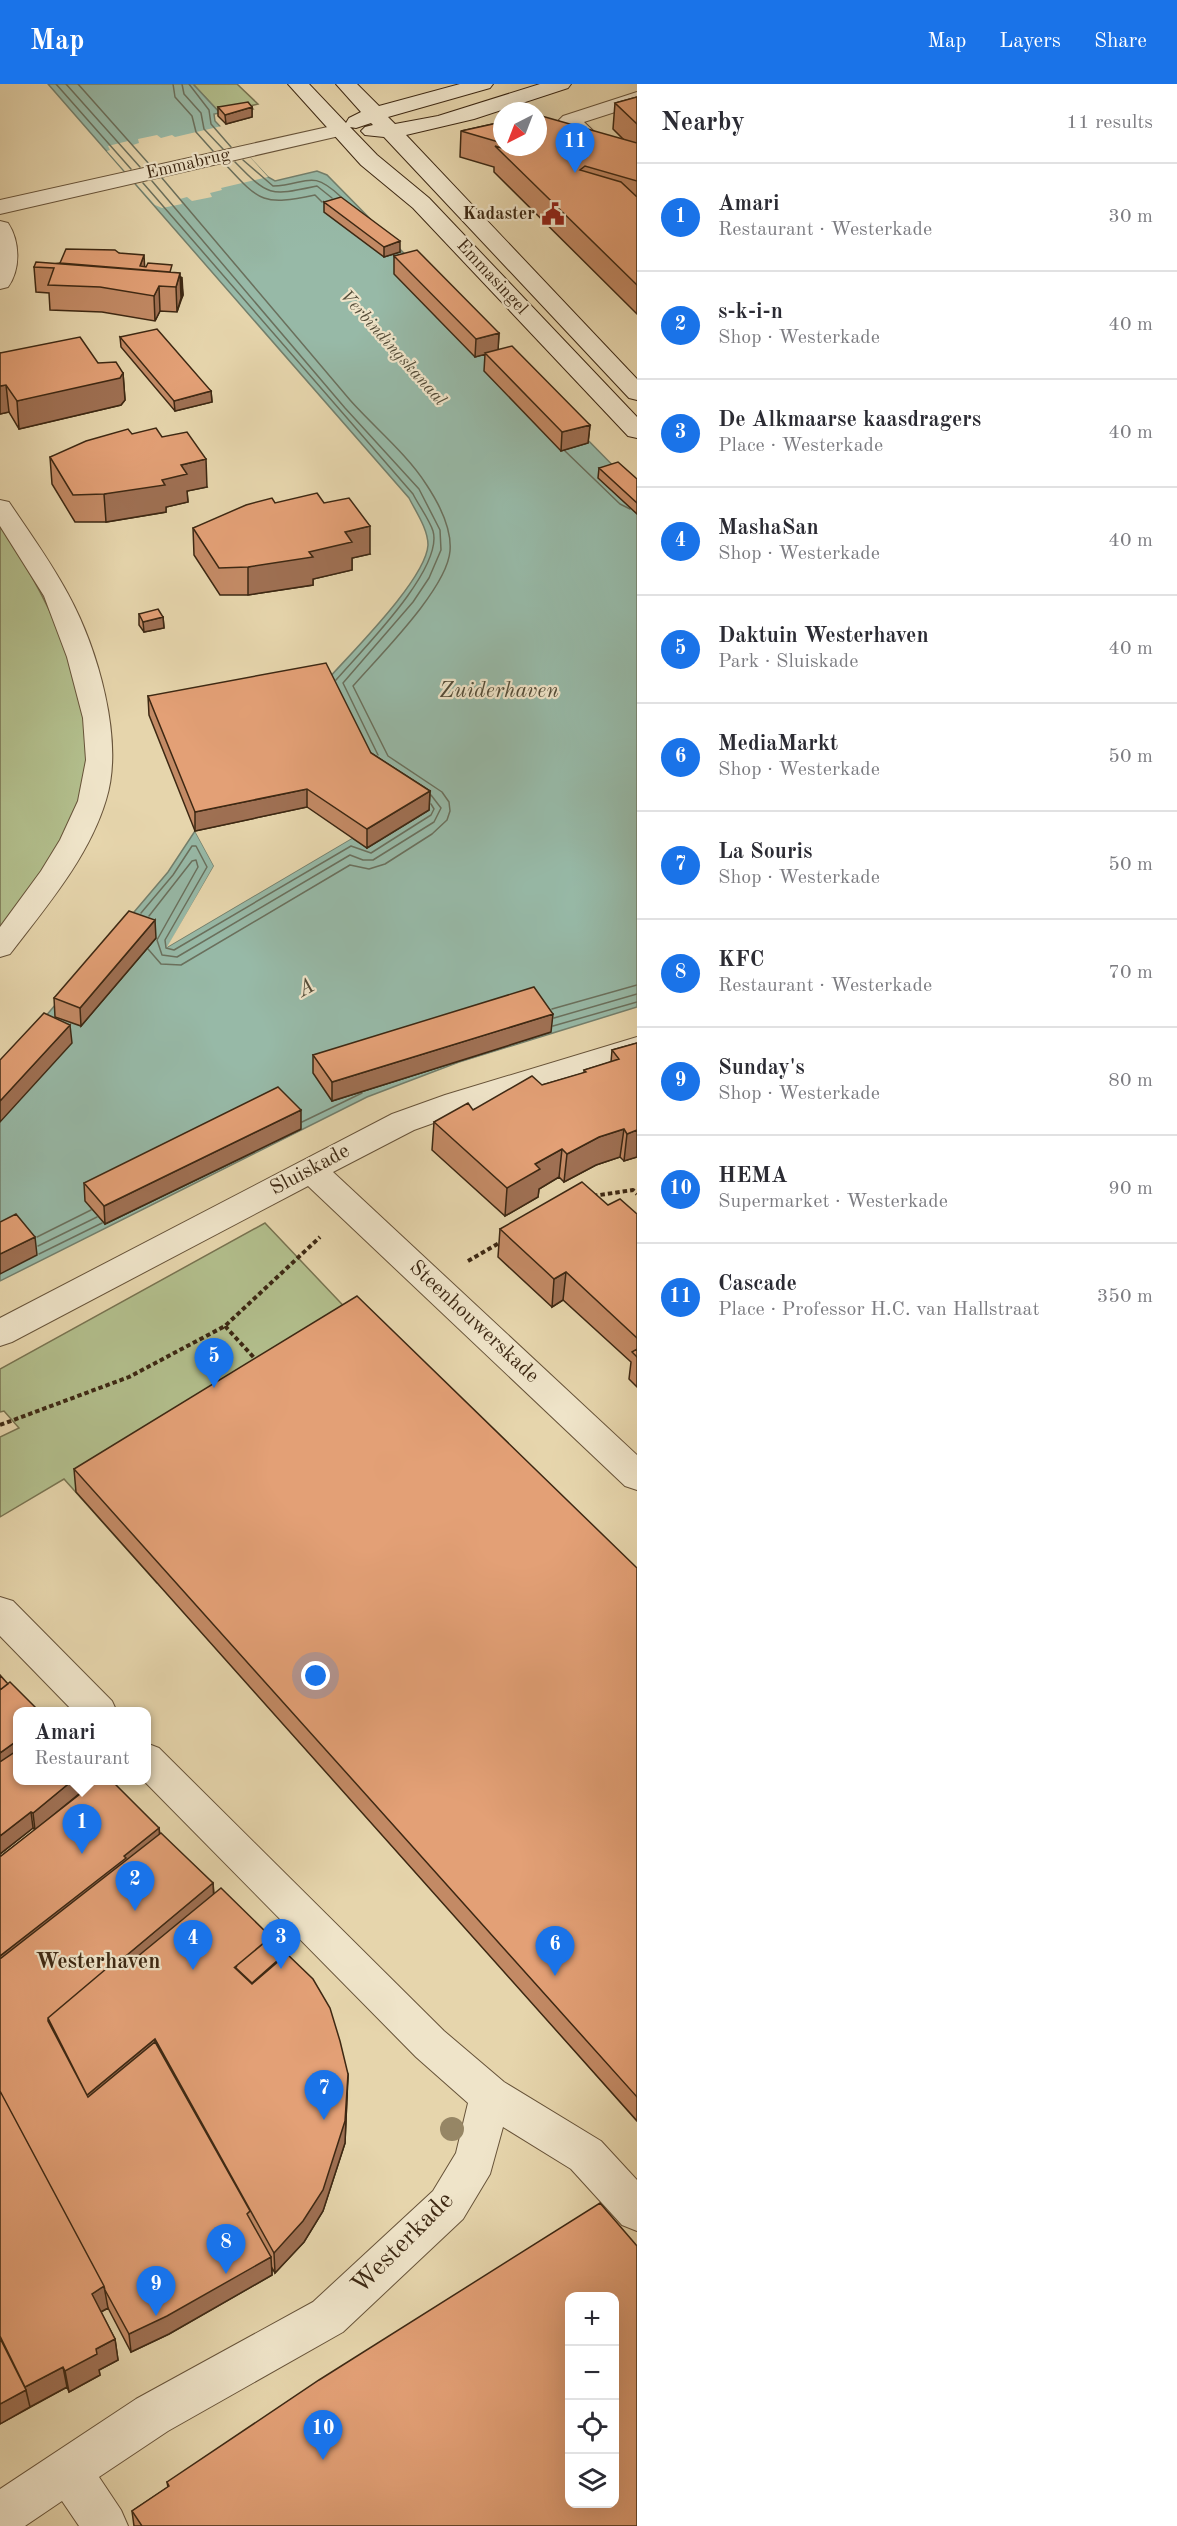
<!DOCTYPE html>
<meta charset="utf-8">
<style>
body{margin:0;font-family:"Old Standard TT",serif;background:#f7f7f7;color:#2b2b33}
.controls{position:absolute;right:18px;bottom:18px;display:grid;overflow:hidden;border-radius:12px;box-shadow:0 6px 24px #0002}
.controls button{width:54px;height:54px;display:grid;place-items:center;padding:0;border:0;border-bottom:2px solid #e1e1e2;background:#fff;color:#2b2b33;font:30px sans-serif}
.compass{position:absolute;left:493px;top:18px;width:54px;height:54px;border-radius:50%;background:#fff;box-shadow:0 6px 24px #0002;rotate:222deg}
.you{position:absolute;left:316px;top:1592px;width:21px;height:21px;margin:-15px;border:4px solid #fff;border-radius:50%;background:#1a73e8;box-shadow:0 0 0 9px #1a73e833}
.badge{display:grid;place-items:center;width:39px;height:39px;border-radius:50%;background:#1a73e8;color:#fff;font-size:20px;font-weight:700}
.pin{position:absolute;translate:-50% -50px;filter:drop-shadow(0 2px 3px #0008)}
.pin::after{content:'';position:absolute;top:32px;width:21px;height:18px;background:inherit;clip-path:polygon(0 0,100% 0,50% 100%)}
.popup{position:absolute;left:13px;top:1623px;width:138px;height:78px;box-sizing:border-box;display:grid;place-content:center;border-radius:12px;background:#fff;filter:drop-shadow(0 2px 4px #0005);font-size:20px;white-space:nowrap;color:#7c7c81}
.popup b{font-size:22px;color:#2b2b33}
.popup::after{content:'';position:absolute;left:50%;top:100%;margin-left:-12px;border:12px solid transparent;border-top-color:#fff}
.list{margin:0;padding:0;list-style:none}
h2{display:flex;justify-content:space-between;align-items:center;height:78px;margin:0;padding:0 24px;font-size:26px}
h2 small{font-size:20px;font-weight:400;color:#7c7c81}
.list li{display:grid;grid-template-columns:39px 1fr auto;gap:18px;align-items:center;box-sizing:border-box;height:108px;padding:0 24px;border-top:2px solid #e1e1e2}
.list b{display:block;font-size:22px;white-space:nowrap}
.list p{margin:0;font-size:20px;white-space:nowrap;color:#7c7c81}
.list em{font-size:20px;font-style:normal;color:#7c7c81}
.icon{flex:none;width:33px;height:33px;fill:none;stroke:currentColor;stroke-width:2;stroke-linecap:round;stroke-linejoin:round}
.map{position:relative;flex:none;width:637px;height:2442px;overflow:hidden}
header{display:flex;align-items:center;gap:36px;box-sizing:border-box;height:84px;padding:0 30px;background:#1a73e8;color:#fff}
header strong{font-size:28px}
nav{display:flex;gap:33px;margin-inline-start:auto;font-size:21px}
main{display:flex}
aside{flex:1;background:#fff}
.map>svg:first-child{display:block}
.green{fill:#b2be8c;stroke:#787350;stroke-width:1.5}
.water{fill:#97b9a7;stroke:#737f6c;stroke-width:1.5}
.pier{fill:#e6d5ac}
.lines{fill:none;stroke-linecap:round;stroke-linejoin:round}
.shore{stroke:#6a705d;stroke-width:1.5}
.pedestrian-casing{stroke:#675339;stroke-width:2}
.minor-casing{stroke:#675339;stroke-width:2}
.secondary-casing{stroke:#3d2813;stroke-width:2}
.path{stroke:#3d2813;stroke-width:4;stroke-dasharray:4.5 3;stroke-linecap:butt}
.pedestrian{fill:#efe4c9;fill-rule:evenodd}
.minor{fill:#efe4c9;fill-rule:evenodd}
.secondary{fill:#efe4c9;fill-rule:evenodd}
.tree{fill:#968665}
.wall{fill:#c38a65;stroke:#3d2813;stroke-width:1.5}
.shaded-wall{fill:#9f7053;stroke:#3d2813;stroke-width:1.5}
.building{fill:#e3a076;stroke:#3d2813;stroke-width:1.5;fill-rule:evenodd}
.labels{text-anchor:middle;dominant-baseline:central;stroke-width:4.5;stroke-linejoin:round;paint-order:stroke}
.far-street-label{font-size:18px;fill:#3d2813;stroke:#efe4c9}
.far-poi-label{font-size:18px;font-weight:bold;fill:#3d2813;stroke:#efe4c9;text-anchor:end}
.far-water-label{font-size:18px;font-style:italic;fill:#544c38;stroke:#efe4c9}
.street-label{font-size:21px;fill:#3d2813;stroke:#efe4c9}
.water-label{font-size:22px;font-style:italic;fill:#544c38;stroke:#efe4c9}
.neighbourhood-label{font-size:22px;font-weight:bold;fill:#3d2813;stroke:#efe4c9}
.near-street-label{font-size:26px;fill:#3d2813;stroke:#efe4c9}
</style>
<header>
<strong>Map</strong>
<nav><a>Map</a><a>Layers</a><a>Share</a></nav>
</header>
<main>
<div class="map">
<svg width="637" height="2442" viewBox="0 0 637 2442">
<rect width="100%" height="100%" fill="#e6d5ac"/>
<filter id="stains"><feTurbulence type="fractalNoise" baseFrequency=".00333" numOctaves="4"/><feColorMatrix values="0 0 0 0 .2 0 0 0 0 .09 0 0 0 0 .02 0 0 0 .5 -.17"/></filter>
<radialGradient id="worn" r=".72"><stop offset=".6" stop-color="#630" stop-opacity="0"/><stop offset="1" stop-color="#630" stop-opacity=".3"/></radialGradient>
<path class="green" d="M193,0H237L258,20L250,22L253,25L220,29Z
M0,441C47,512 109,626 80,713C63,762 29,804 0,846Z
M265,1139L356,1235L446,1322L157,1499L64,1395L0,1433V1353L19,1344L4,1327L0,1328V1285Z"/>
<path class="water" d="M48,0H193L220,29L214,30L215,37L268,93L275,97L317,87L327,91L637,406V923L459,978L367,1013L0,1197V986L168,788L195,747L214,782L169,862L352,754L367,764L371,687L328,595C352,568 426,495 428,461C428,445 416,428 409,414Z"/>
<path class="pier" d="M222,42L268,93L221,104L222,106L210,109L212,113L192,117L187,113L180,115L182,120L162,124L155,121L107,67L110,66L108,62L128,57L133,61L139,59L138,55L157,51L161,54L172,51L175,53Z
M198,746L217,783L176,855L349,752L352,754L167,863L214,782L195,747Z"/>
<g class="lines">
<path class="shore" d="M56,0L131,85
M66,0L140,83
M78,0L150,81
M173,0L175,13L192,32L196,48L213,67
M182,0L184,10L201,29L204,45L223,65
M189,0L209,26L211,40L231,63
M243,76L273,102C307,101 310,84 340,112
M235,78C269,113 270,112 317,102L332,114
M225,80C260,118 263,122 315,111L322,118
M152,97L345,324L419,405L440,446L441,466L429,494L413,518L343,599L378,671
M143,99L413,410C419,422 429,435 433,447C444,485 360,568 336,596
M565,367L620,420L630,425
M141,829L173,791L192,762H196L207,783L165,856L166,864L174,866L351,762L371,769L431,731L434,725L431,720
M149,832L192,777L196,776L198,783L157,856L162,871L177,873L350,771L363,776H373L434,738L441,724L431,711
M148,865L161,880L181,881L350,781L369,785L385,780L432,750L447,736L450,727L449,718L442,708L388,672L353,602C379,572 447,505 450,467C452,444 438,418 426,400C408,371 373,342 350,316C287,242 225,168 162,94
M552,925L637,901
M554,934L637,910
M553,942L637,918
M302,1038L362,1009
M37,1153L91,1126
M38,1162L97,1133
M39,1170L102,1139"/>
<g class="pedestrian-casing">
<path id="pedestrian" d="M0,1513L13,1517L112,1617L117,1628H74L0,1552Z
M146,1659L159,1664L444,1947L504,1998L601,2057L637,2096V2147L622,2141L571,2085L503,2043L490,2090L463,2135L343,2248L168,2347L99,2393L121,2426L128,2442H79L62,2417L25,2442H0V2405L136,2315L313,2218L433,2107L456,2069L468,2019L416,1973L143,1696H146Z"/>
</g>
<g class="minor-casing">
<path id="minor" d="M637,8V21L584,38L616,69L619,74L616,79H600L559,36L563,32Z
M341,40L348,42L352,46L348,50L0,130V116Z
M0,137L8,139C20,157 21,185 8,203L0,205Z
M0,416L9,418C29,448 51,478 68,510C97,563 125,656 106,716C89,773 46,823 10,870L0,873V843L41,787L60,756L78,717L86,676L83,634L67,573L44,512L0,442Z
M637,953V975L467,1027L414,1046L333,1088L637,1371V1406L625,1402L308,1102L12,1258L0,1262V1234L392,1030L445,1011Z"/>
</g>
<g class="secondary-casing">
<path id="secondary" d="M288,0H309L346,39L349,34L361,28L336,0H357L379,22L460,0H493L490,4L388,33L395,40L438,32L540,0H571L568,4L474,35L406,51L637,295V316L629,314L384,53L365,51L361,47L365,43L373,41L371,39L356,44L350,43L377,71L429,114L637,333V354L628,352L413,124L361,81Z"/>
</g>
<path class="path" d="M593,1112L633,1106L637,1110
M468,1177L501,1158
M225,1242L257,1277
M0,1341L129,1293L225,1242L320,1153"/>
<use href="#pedestrian" class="pedestrian"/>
<use href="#minor" class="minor"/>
<use href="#secondary" class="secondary"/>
</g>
<circle class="tree" cx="452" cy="2045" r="12"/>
<path class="wall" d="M637,13V230L494,88V83L460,73L461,47L502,38V63H538L623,55L613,45L615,19Z
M218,23H252V33L226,40L218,32Z
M324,118L400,168L384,173L324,128Z
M119,169L145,183L181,193L183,211L177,228L160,227L155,237L102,228L50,226L49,209L36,208L34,183L60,179Z
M394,172L499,249L498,266L590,341L588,359L561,367L484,287L485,270L475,273L394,190Z
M120,253L211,307L212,318L175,327L121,263Z
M0,269L98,279L123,289L125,316L121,321L19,345L9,328L0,330Z
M132,350L162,353L207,403L187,407L188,418L166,423V428L106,438H75L52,400L50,373Z
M599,384L637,395V430L598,394Z
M275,419H324L370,470L352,474V486L313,495V501L248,511H220L194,471L193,444Z
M139,530L163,533L164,544L144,548L139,541Z
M148,612L371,669L430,707L429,726L367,764L307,723L195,747L149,631Z
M156,854L81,942L55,933L54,914Z
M551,948L332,1017L313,989V971Z
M637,959V1073L624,1077L620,1073L596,1081L564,1098L559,1093L539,1105L538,1113L505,1132L432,1066L434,1038L473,1026L542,1001L584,989V986L611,978L612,966Z
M301,1045L105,1140L85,1117L84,1099Z
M637,1130V1303L629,1295L631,1278L563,1216L552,1223L498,1173L500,1145Z
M74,1385L637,1484V2037L76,1408Z
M0,1591L18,1696H90L91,1700L43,1739L159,1744L160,1750L213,1799L214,1810L287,1868L348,1990L345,2059L323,2127L304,2158L275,2189L272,2184V2191L169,2250L131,2268L108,2224L101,2228L115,2255L118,2276L99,2286L100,2291L69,2308L67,2303L0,2340V1771L1,1772L35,1746L33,1744L0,1770Z
M167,2398L637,2442H134L132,2427L168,2403Z"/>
<path class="shaded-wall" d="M252,23V33L226,40L225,31Z
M400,157V168L384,173V163Z
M144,171L145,189L140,182Z
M180,189L181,214L177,228L176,203Z
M182,193L183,211L182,214L181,196Z
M159,202L160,227L155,237L154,212Z
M499,249L498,267L475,273L476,255Z
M123,289L125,316L121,321L19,345L17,317Z
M6,301L9,328L0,330V302Z
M211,307L212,318L175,327L174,317Z
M590,341L588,359L561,367L562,348Z
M206,375L207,403L187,407L188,418L166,423V428L106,438L104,410L162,396L181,381Z
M370,442V470L352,474V486L313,495V501L248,511V483L309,468L345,448Z
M163,533L164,544L144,548L143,538Z
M307,705V723L195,747V728Z
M430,707L429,726L367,764V745Z
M155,836L156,854L81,942L80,924Z
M553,930L551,948L332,1017V998Z
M70,941L72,959L0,1038V1017Z
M301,1026V1045L105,1140L104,1122Z
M624,1045L620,1073L596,1081L564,1098L567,1070L599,1053Z
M637,1046V1073L624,1077L627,1050Z
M562,1065L559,1093L539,1105L538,1113L505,1132L507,1104L535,1080Z
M35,1153L37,1171L0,1190V1170Z
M566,1188L563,1216L552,1223L554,1195Z
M18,1656V1684L0,1697V1669Z
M73,1696H90L91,1700L35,1746L33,1729Z
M31,1728L33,1744L0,1770V1752Z
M159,1744L161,1768L0,1898V1872Z
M213,1799L214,1820L49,1936Z
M287,1868V1893L253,1923L252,1899Z
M155,1955L157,1977L90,2032L87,2011Z
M348,1990L345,2059L323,2127L304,2158L275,2189L274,2169Z
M271,2173L272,2191L169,2250L131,2268L129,2250Z
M104,2202L108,2224L95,2231L92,2210Z
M115,2255L118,2276L99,2286L100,2291L69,2308L65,2287L96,2265Z
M63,2283L67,2303L30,2323L25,2303Z
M26,2306L30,2323L0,2340V2320Z"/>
<path class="building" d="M637,13V40L615,19Z
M248,18L252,23L225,31L218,23Z
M538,31L637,59V97L585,82L580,86L621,98L637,113V201L495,62L522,70L526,66L517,63H538Z
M502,38V59L461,47Z
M341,113L400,157L384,163L324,118Z
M66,165L115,166L119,169L144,171L140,182L146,183L148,179L172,181L170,188L60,179Z
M417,166L499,249L476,255L394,172Z
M36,178L180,189L176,203L159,202L154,212L100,203L48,201L54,184L34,183Z
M157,245L211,307L174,317L120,253Z
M80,253L98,279L116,278L123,289L120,294L17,317L6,301L0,302V269Z
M512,262L590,341L562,348L485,269Z
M156,344L162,353L187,348L206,375L181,381L187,390L162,396L165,401L104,410L73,411L50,373L86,357L128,345L132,350Z
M618,378L637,395V419L599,384Z
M317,409L324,419L349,414L370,442L345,448L352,458L309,468L313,473L248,483L219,484L193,444L246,421L272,414L275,419Z
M158,525L163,533L143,538L139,530Z
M326,579L371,669L430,707L367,745L307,705L195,728L148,612Z
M129,827L155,836L80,924L54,914Z
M534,903L553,930L332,998L313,971Z
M44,929L70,941L0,1017V976Z
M637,959V1046L627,1050L624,1045L599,1053L567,1070L562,1065L535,1080L540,1085L507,1104L434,1038L468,1019L473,1026L532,992L542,1001L586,988L584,986L619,975L612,966Z
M278,1003L301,1026L104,1122L84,1099Z
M582,1098L608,1121L620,1115L637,1130V1254L566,1188L554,1195L500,1145Z
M16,1130L35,1153L0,1170V1138Z
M357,1212L637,1484V2013L74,1385Z
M637,1265V1273L632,1268Z
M0,1591L8,1600L0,1606Z
M10,1598L40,1628H18V1656L0,1669V1606Z
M18,1666V1696H73L33,1729L31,1728L0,1752V1678Z
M98,1696H111L159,1744L124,1772L126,1774L0,1872V1771L1,1772Z
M161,1749L213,1799L121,1876L119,1874L48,1934V1937L88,2013L155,1958L250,2127L247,2130L271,2173L167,2232L129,2250L105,2206L104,2202L0,2007V1875Z
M221,1804L271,1853L235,1883H236L235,1884L252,1900L287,1870L313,1895L330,1924L340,1957L348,1990L345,2037L323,2106L303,2137L274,2169L155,1955L87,2011L48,1934L119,1874L126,1882Z
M272,1852L287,1868L252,1899L235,1883Z
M0,2007L104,2202L92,2210L115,2255L96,2265L97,2270L65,2287L63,2283L25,2303L0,2252Z
M600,2119L637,2162V2442H142L132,2427L169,2402L167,2398L319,2296ZM570,2212H615V2420H570Z
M0,2254L26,2306L0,2320Z"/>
<defs>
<g id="civic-bare" transform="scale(1.8)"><path d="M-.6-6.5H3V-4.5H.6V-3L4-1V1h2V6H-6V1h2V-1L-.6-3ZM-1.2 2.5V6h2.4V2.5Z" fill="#8f2418" stroke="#efe4c9" stroke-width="2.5" paint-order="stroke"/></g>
</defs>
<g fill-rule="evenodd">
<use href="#civic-bare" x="553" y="130"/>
</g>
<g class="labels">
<g class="far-street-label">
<text transform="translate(188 80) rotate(-13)">Emmabrug</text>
<text transform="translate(492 193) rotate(47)">Emmasingel</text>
</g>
<g class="far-poi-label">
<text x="535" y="130">Kadaster</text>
</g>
<g class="far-water-label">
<text transform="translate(393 264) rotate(48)">Verbindingskanaal</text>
</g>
<g class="street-label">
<text transform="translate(310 1086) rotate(-28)">Sluiskade</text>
<text transform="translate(474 1238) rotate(43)">Steenhouwerskade</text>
</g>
<g class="water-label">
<text x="499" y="607">Zuiderhaven</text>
<text transform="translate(306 904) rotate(-29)">A</text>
</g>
<g class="neighbourhood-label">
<text x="98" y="1878">Westerhaven</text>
</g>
<g class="near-street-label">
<text transform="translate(403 2159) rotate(-45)">Westerkade</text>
</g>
</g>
<rect width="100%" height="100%" filter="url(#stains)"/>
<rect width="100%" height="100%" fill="url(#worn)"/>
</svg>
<div class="controls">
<button>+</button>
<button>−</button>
<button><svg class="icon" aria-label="locate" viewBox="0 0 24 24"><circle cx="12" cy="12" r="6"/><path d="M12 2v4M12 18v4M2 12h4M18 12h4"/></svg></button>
<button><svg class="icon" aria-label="layers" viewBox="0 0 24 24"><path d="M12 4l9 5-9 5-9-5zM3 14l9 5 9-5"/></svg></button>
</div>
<svg class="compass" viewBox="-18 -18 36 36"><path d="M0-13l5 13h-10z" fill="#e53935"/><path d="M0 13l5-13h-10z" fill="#7c7c81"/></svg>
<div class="you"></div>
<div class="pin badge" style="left:82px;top:1770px">1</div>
<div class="popup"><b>Amari</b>Restaurant</div>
<div class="pin badge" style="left:135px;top:1827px">2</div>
<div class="pin badge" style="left:281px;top:1885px">3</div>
<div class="pin badge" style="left:193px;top:1886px">4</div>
<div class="pin badge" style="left:214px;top:1304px">5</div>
<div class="pin badge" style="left:555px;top:1892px">6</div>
<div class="pin badge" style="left:324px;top:2036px">7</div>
<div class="pin badge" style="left:226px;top:2190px">8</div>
<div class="pin badge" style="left:156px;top:2232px">9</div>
<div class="pin badge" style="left:323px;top:2376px">10</div>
<div class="pin badge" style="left:575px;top:89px">11</div>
</div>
<aside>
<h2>Nearby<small>11 results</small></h2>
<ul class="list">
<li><span class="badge">1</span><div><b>Amari</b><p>Restaurant · Westerkade</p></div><em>30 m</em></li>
<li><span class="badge">2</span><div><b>s-k-i-n</b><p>Shop · Westerkade</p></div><em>40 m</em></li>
<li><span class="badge">3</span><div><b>De Alkmaarse kaasdragers</b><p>Place · Westerkade</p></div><em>40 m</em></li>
<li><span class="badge">4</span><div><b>MashaSan</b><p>Shop · Westerkade</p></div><em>40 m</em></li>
<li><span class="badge">5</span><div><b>Daktuin Westerhaven</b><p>Park · Sluiskade</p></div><em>40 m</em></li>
<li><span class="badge">6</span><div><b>MediaMarkt</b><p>Shop · Westerkade</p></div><em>50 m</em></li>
<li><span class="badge">7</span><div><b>La Souris</b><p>Shop · Westerkade</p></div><em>50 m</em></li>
<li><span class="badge">8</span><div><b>KFC</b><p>Restaurant · Westerkade</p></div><em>70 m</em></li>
<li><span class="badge">9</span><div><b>Sunday's</b><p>Shop · Westerkade</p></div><em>80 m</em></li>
<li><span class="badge">10</span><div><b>HEMA</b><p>Supermarket · Westerkade</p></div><em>90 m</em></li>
<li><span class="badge">11</span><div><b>Cascade</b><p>Place · Professor H.C. van Hallstraat</p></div><em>350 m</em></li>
</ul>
</aside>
</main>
